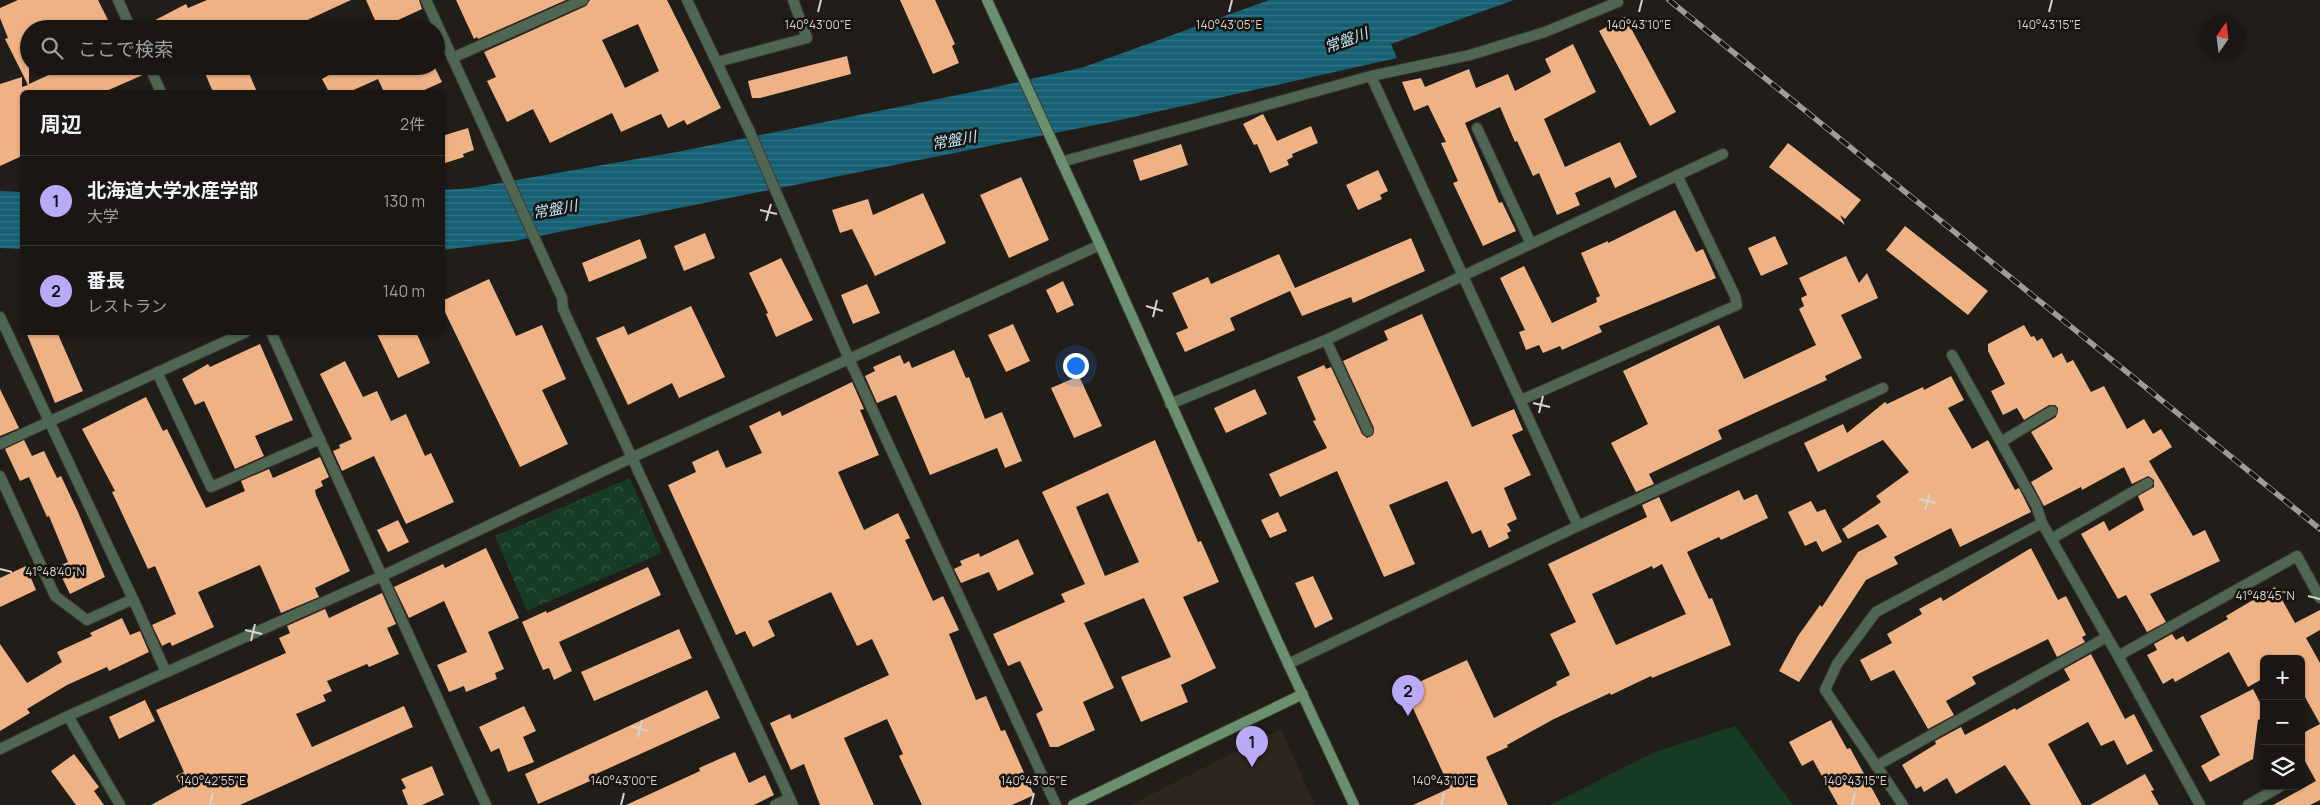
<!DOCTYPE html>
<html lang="ja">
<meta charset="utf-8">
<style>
body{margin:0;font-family:Manrope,"Noto Sans JP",sans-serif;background:#221f1c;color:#f1f3f6}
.controls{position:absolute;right:15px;bottom:15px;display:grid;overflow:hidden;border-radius:8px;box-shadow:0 1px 4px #0004}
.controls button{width:45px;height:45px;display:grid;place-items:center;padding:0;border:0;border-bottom:1px solid #373533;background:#191613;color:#f1f3f6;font:25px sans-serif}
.compass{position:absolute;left:2200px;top:15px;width:45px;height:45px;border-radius:50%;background:#191613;box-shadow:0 1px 4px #0004;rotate:14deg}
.you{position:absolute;left:1075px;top:365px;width:18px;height:18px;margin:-12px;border:4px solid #fff;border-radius:50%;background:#1a73e8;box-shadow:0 0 0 8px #1a73e833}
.badge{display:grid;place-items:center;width:32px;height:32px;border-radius:50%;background:#b9aaf7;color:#111;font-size:16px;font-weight:700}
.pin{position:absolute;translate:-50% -41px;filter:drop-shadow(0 1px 2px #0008)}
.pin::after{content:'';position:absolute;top:26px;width:18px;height:15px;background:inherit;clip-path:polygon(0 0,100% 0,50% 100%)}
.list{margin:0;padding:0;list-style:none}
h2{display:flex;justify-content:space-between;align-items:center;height:65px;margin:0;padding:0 20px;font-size:21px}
h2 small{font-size:16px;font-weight:400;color:#9f9fa0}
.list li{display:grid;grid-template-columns:32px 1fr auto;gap:15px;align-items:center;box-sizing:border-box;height:90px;padding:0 20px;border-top:1px solid #373533}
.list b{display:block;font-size:19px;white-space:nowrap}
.list p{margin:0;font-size:16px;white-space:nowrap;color:#9f9fa0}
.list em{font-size:16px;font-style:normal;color:#9f9fa0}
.icon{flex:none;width:28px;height:28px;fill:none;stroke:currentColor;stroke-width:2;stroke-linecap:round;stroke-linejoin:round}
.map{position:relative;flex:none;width:2320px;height:805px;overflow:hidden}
.search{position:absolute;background:#191613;box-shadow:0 1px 4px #0004;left:20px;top:20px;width:425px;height:55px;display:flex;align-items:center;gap:12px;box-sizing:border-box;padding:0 18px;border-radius:28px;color:#9f9fa0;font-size:19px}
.panel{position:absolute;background:#191613;box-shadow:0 1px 4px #0004;left:20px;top:90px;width:425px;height:245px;border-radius:8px}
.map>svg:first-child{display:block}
.built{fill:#2e251d}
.forest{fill:url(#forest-crowns)}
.garden{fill:#173c25}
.water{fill:url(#water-rules)}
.building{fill:#efb284;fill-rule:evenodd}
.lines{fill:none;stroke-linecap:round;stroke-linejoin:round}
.street-casing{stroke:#3e3a36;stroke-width:12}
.secondary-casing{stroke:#3e3a36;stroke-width:12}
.street{stroke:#4f6652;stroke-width:10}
.secondary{stroke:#6a906f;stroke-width:10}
.rail-casing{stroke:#9f9c99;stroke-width:5.5}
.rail{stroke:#181410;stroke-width:4;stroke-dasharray:11;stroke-linecap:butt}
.ticks{fill:none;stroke:#d6d3d0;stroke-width:2}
.labels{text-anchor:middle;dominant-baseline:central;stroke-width:5;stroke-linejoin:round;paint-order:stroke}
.water-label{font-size:15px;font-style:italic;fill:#bde8f7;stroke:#181410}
.ticks-label{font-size:12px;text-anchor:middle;fill:#d6d3d0;stroke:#181410;stroke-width:5;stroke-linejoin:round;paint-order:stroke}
</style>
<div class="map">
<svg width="2320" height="805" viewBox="0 0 2320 805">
<defs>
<pattern id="forest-crowns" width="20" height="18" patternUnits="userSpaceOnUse" patternTransform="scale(1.25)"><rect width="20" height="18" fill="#173c25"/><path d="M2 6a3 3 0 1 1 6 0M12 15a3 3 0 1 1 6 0" fill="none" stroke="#385744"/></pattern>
<pattern id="water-rules" width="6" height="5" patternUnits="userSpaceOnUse" patternTransform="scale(1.25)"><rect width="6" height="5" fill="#166074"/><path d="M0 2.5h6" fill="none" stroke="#377687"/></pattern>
</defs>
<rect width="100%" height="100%" fill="#211d19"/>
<path class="built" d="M1281,729L1315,805H1130Z"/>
<path class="forest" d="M630,478L662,553L527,611L495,536Z"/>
<path class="garden" d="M1735,726L1793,805H1550L1655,752Z"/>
<path class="water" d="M1269,0H1514L1391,44L1397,58L1120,120L514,241L443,250V190L471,188L677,152L987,89L1084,67Z
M0,191L22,192V249L0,248Z"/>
<path class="building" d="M18,0H98L108,20L88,29H29V84L68,66H142L145,74L104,92H22V156L0,166V84L22,77V87L28,85L5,39L8,38L0,18V8Z
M207,0H351L288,29H138L186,4L188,8Z
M366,0H419L422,9L396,21L400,29H379Z
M456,0H566L478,39L477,37L474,39Z
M590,0H667L721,108L687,125L684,120L668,128L661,114L621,132L612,113L550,143L533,109L507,122L487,81L496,77L484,52L586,6ZM638,24L659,71L625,88L602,40Z
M900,0H935L955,44L952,46L959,63L933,74Z
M1625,17L1676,112L1650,126L1599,31Z
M1573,44L1596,92L1544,119L1565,167L1620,142L1637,177L1615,188L1610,177L1575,193L1580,205L1557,215L1539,173L1533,176L1517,141L1515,142L1500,107L1465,123L1499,203L1502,202L1516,231L1483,246L1453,183L1458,181L1441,143L1446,142L1428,105L1414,111L1402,82L1421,78L1425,87L1469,69L1476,88L1508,74L1515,91L1551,72L1545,59Z
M847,56L851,74L760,98H752L748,81Z
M202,66H246L257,92H213Z
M325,66H434L442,82L420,92H384L378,79L349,92H329L322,79L329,75Z
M1263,114L1277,141L1311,126L1318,143L1292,154L1293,157L1287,160L1289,165L1270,173L1257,144L1254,145L1243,124Z
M468,128L474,150L463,154L464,157L442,164V136Z
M1788,143L1861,200L1845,219L1840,215L1845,225L1769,167Z
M1181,144L1188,165L1140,181L1133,160Z
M1378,170L1388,191L1380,195L1382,199L1358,210L1346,185Z
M1021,177L1049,240L1009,258L980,195Z
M923,193L946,243L875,276L852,229L840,233L832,210L868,199L873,215Z
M1675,210L1696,252L1703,249L1716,278L1599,326L1602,332L1562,350L1560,346L1543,353L1539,345L1526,350L1519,332L1525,330L1500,278L1524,266L1552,323L1597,302L1596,298L1600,296L1581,253L1608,241V243Z
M1905,226L1988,291L1968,315L1886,250Z
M705,233L715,258L684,271L674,246Z
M1775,236L1788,264L1761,276L1748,248Z
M1411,238L1425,271L1353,303L1351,297L1302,316L1290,291L1230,318L1235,330L1185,352L1176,333L1188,328L1172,293L1208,277L1211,284L1279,254L1295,288Z
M640,239L647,258L589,282L582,263Z
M1846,256L1859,283L1867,273L1878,298L1841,315L1862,358L1825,376L1827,380L1718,430L1722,439L1649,474L1654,484L1636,492L1611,443L1648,424L1623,371L1719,325L1744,379L1816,345L1799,309L1804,306L1801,298L1807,295L1799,278Z
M781,258L813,320L776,337L766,314L768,313L749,273Z
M489,279L516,336L542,325L566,379L542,390L568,444L520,467L442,306V301Z
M1063,281L1074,305L1057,313L1046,290Z
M867,284L880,313L853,324L841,295Z
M691,306L725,377L679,398L672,383L628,405L596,338L624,326L628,335Z
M1422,314L1472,427L1514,409L1523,430L1512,435L1531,475L1504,488L1517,519L1507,524L1511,531L1507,533L1509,538L1489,548L1481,530L1472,534L1447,481L1389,505L1415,564L1384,577L1337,471L1280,497L1269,474L1327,448L1313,421L1316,420L1297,377L1324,365L1326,369L1331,367L1362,434L1367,438L1373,435L1374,428L1343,361L1388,340L1384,331Z
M1013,324L1030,361L1006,372L988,335Z
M2024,325L2031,337L2034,336L2037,341L2042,338L2053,358L2062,353L2067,363L2073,360L2091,392L2104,386L2127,429L2144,419L2153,434L2161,429L2172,447L2149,461L2193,536L2205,530L2220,561L2150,594L2166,622L2147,632L2126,595L2118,599L2081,534L2104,521L2109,531L2144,510L2138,496L2154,487V480L2148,476L2132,484L2124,467L2082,490L2081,487L2044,506L2031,482L2053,469L2031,432L2056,417L2058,408L2055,405H2049L2024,420L2017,408L2003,415L1991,391L2005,384L1988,351V344Z
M26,332H57L83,391L55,403Z
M376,332H416L430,363L398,378Z
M260,344L293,420L255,436L264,456L235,469L204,401L195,405L182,379L208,364L210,367Z
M954,350L966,378L969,377L985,419L1002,412L1022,461L1005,468L997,448L930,475L896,395L877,403L865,376L875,371L873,367L900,355L904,364L909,361L912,368Z
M345,361L363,397L377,391L391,421L406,414L425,456L431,453L454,502L406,524L374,456L342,471L333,451L340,448L339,445L352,439L320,374Z
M1079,376L1102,426L1074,438L1051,388Z
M1951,376L1964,400L1948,408L1972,449L1988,440L2015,490L2019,488L2031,512L1960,547L1951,528L1894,557L1898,564L1866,580L1799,682L1779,671L1798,636L1820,605L1822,607L1858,552L1887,537L1878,524L1848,539L1842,529L1881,502L1876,496L1909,472L1883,440L1818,472L1804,443L1843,424L1847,433L1885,402L1887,404L1923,387L1924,390Z
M852,382L864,409L860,410L879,455L838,472L864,530L898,513L910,538L905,540L933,601L943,596L959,630L949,634L976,700L986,696L1001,731L1005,730L1034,795L1012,805H922L899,756L903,754L887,719L844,738L874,805H820L804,764L791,770L770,723L790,714L792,719L889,675L872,639L857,646L831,592L768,621L775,636L753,647L745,631L736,635L668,485L696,472L692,462L718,450L726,468L762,453L749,426L780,411L782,416Z
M0,389L19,428L0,436Z
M1255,389L1267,414L1226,433L1214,408Z
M146,397L163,431L167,429L206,508L245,491L241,481L269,469L273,478L320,457L329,477L321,481L323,486L315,490L316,495L350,571L315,588L319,597L281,613L260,565L198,592L214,627L172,646L170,642L162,646L152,625L176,614L155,566L148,569L112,492L115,491L82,429Z
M24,440L32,456L44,451L57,478L61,476L78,512L105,577L70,594L57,567L68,562L49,516L47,517L29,477L20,481L5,449Z
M1155,440L1198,542L1201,541L1219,582L1183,597L1216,668L1181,685L1188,702L1141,722L1121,677L1171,657L1144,598L1084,623L1114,688L1083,702L1095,730L1058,747H1050L1036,714L1043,710L1020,661L1008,666L993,634L1065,602L1061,594L1085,584L1042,492ZM1108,493L1139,562L1105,576L1076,507Z
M1739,490L1744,500L1757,494L1768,518L1721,540L1719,537L1687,552L1709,599L1712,598L1731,645L1652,678L1651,676L1611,695L1610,693L1554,719L1507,745L1508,747L1486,757L1508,805H1413L1450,788L1404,689L1467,660L1494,718L1557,685L1556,682L1570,675L1550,634L1576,622L1548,564L1647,517L1642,505L1659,497L1671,522ZM1662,564L1686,614L1616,645L1592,594L1652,566L1653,569Z
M1811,501L1817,512L1825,509L1842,542L1822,552L1816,541L1805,546L1788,512Z
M1278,512L1287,531L1270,538L1261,520Z
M398,520L409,542L388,552L377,530Z
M1018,539L1034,574L998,591L989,572L961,583L954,569L962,565L960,561L979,553L980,557Z
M486,548L519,618L488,632L504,669L495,673L497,679L466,692L464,686L449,692L437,665L467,652L444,601L409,618L394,587L443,564L445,568Z
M2031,548L2058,600L2066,596L2086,635L2082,637L2085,642L2057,657L2048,639L1972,677L1976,684L1946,701L1954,715L1928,729L1894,670L1871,681L1860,660L1892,643L1887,634L1922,614L1919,609L1941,597L1943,601Z
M26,566L36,590L0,607V578Z
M648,567L661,595L559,642L572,671L554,680L549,668L543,670L522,622L546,611L547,613Z
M1313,576L1333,619L1315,628L1295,583Z
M2275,587L2295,623L2320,610V630L2306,638L2320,663V724L2301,690V659H2264V678L2248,687L2229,652L2175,682L2173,678L2163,684L2147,655L2157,650L2154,644L2172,634L2176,640L2183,636L2187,642L2228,619L2226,616Z
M382,593L396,624L387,628L399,654L369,667L367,664L327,681L332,691L323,695L326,701L296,714L312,747L404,706L413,727L240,805H151L182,788L176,776L184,772L156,710L286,653L279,638L290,633L287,626L325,609L329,618Z
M122,618L130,635L140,631L149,652L109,671L107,667L67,685L27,709L30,713L0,731V644L27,683L62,662L57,652L92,636L90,633Z
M679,629L692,658L594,701L581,672Z
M2091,654L2125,719L2134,714L2153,751L2127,765L2114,740L2101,746L2088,722L2048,744L2082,805H2031L2005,765L1956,794L1947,778L1924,792L1921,786L1916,789L1902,765L1936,744L1935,741L1961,727L1965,735L2015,708L2016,710L2070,680L2064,669Z
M2253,689L2264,710V717L2258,720L2253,759L2210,782L2201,766L2220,755L2200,716Z
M707,690L720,718L596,774L597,778L538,804L525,774Z
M145,700L155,721L119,739L109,717Z
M524,706L536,731L523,737L534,762L508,772L499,748L491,752L479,727Z
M1831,720L1847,749L1850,748L1881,805H1838L1813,760L1802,766L1789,742Z
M2320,724V800L2310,805H2273L2316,781L2301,754V734Z
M735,752L749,783L765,775L774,795L754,805H626L700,771L699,768Z
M74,754L99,787L94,791L104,805H76L51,771Z
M432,766L444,795L422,805H408L402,790L406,788L401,779Z
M2145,774L2154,790L2151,791L2159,805H2090Z"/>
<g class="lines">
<g class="street-casing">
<path id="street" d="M118,0L131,29
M426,0L562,298L563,309L793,805
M687,0L749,130L849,359L1056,805
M452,58L583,0
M717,62L807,38L793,0
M149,66L161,92
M1371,76L1578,526
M1477,128L1531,244
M1061,162L1371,76L1470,55L1545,32L1618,2
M0,317L133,599L166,672
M271,332L486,805
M1326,340L1368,431
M1952,355L2036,505L2042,523L2118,656L2200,805
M157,372L211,487L320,439
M1521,400L1737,305L1735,296L1677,175
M1170,404L1326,340L1723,154
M2001,442L2052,411
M0,444L246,332
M0,476L55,596L87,620L133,599
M2051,539L2148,483
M2118,656L2297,556L2320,598
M1288,664L1578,526L1883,388
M68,716L120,805
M0,749L68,716L382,576L633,457L1100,245
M1876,766L2107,637
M775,805L790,798
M1903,805L1825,690L1837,664L1876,612L2042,523
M2248,805L2281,786"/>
</g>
<g class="secondary-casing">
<path id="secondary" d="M987,0L1100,245L1277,640L1354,805
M1073,805L1303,694"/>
</g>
<use href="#street" class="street"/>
<use href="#secondary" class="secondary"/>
<g class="rail-casing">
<path id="rail" d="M1669,0L2320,529"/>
</g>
<use href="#rail" class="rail"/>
</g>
<path class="ticks" d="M818,12L821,0M1229,12L1232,0M1639,12L1642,0M2049,12L2052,0M760,210L777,214M766,221L771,204M1146,306L1163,311M1153,317L1157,300M1533,403L1550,407M1539,413L1543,396M1919,499L1936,503M1925,510L1930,493M0,569L12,572M2308,596L2320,599M245,630L262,634M251,641L255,624M631,726L648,731M638,737L642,720M210,805L213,793M621,805L624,793M1031,805L1034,793M1441,805L1444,793M1852,805L1855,793"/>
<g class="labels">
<g class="water-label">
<text transform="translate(1346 40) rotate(-20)">常盤川</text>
<text transform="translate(954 140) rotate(-10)">常盤川</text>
<text transform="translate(555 209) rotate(-10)">常盤川</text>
</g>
</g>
<g class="ticks-label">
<text x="818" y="29">140°43'00"E</text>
<text x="1229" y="29">140°43'05"E</text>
<text x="1639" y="29">140°43'10"E</text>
<text x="2049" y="29">140°43'15"E</text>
<text x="55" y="576">41°48'40"N</text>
<text x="2265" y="600">41°48'45"N</text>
<text x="213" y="785">140°42'55"E</text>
<text x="624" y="785">140°43'00"E</text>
<text x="1034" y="785">140°43'05"E</text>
<text x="1444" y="785">140°43'10"E</text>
<text x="1855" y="785">140°43'15"E</text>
</g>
</svg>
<div class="controls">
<button>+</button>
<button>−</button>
<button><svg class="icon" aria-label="layers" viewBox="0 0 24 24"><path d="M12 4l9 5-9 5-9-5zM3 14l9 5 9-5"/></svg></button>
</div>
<svg class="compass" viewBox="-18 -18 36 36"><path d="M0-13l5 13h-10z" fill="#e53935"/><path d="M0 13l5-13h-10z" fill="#9f9fa0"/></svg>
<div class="you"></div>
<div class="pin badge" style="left:1252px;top:767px">1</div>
<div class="pin badge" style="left:1408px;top:716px">2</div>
<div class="search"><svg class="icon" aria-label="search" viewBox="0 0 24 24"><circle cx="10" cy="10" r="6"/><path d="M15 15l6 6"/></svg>ここで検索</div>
<section class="panel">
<h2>周辺<small>2件</small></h2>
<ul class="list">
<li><span class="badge">1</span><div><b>北海道大学水産学部</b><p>大学</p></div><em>130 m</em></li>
<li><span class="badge">2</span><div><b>番長</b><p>レストラン</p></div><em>140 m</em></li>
</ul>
</section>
</div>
